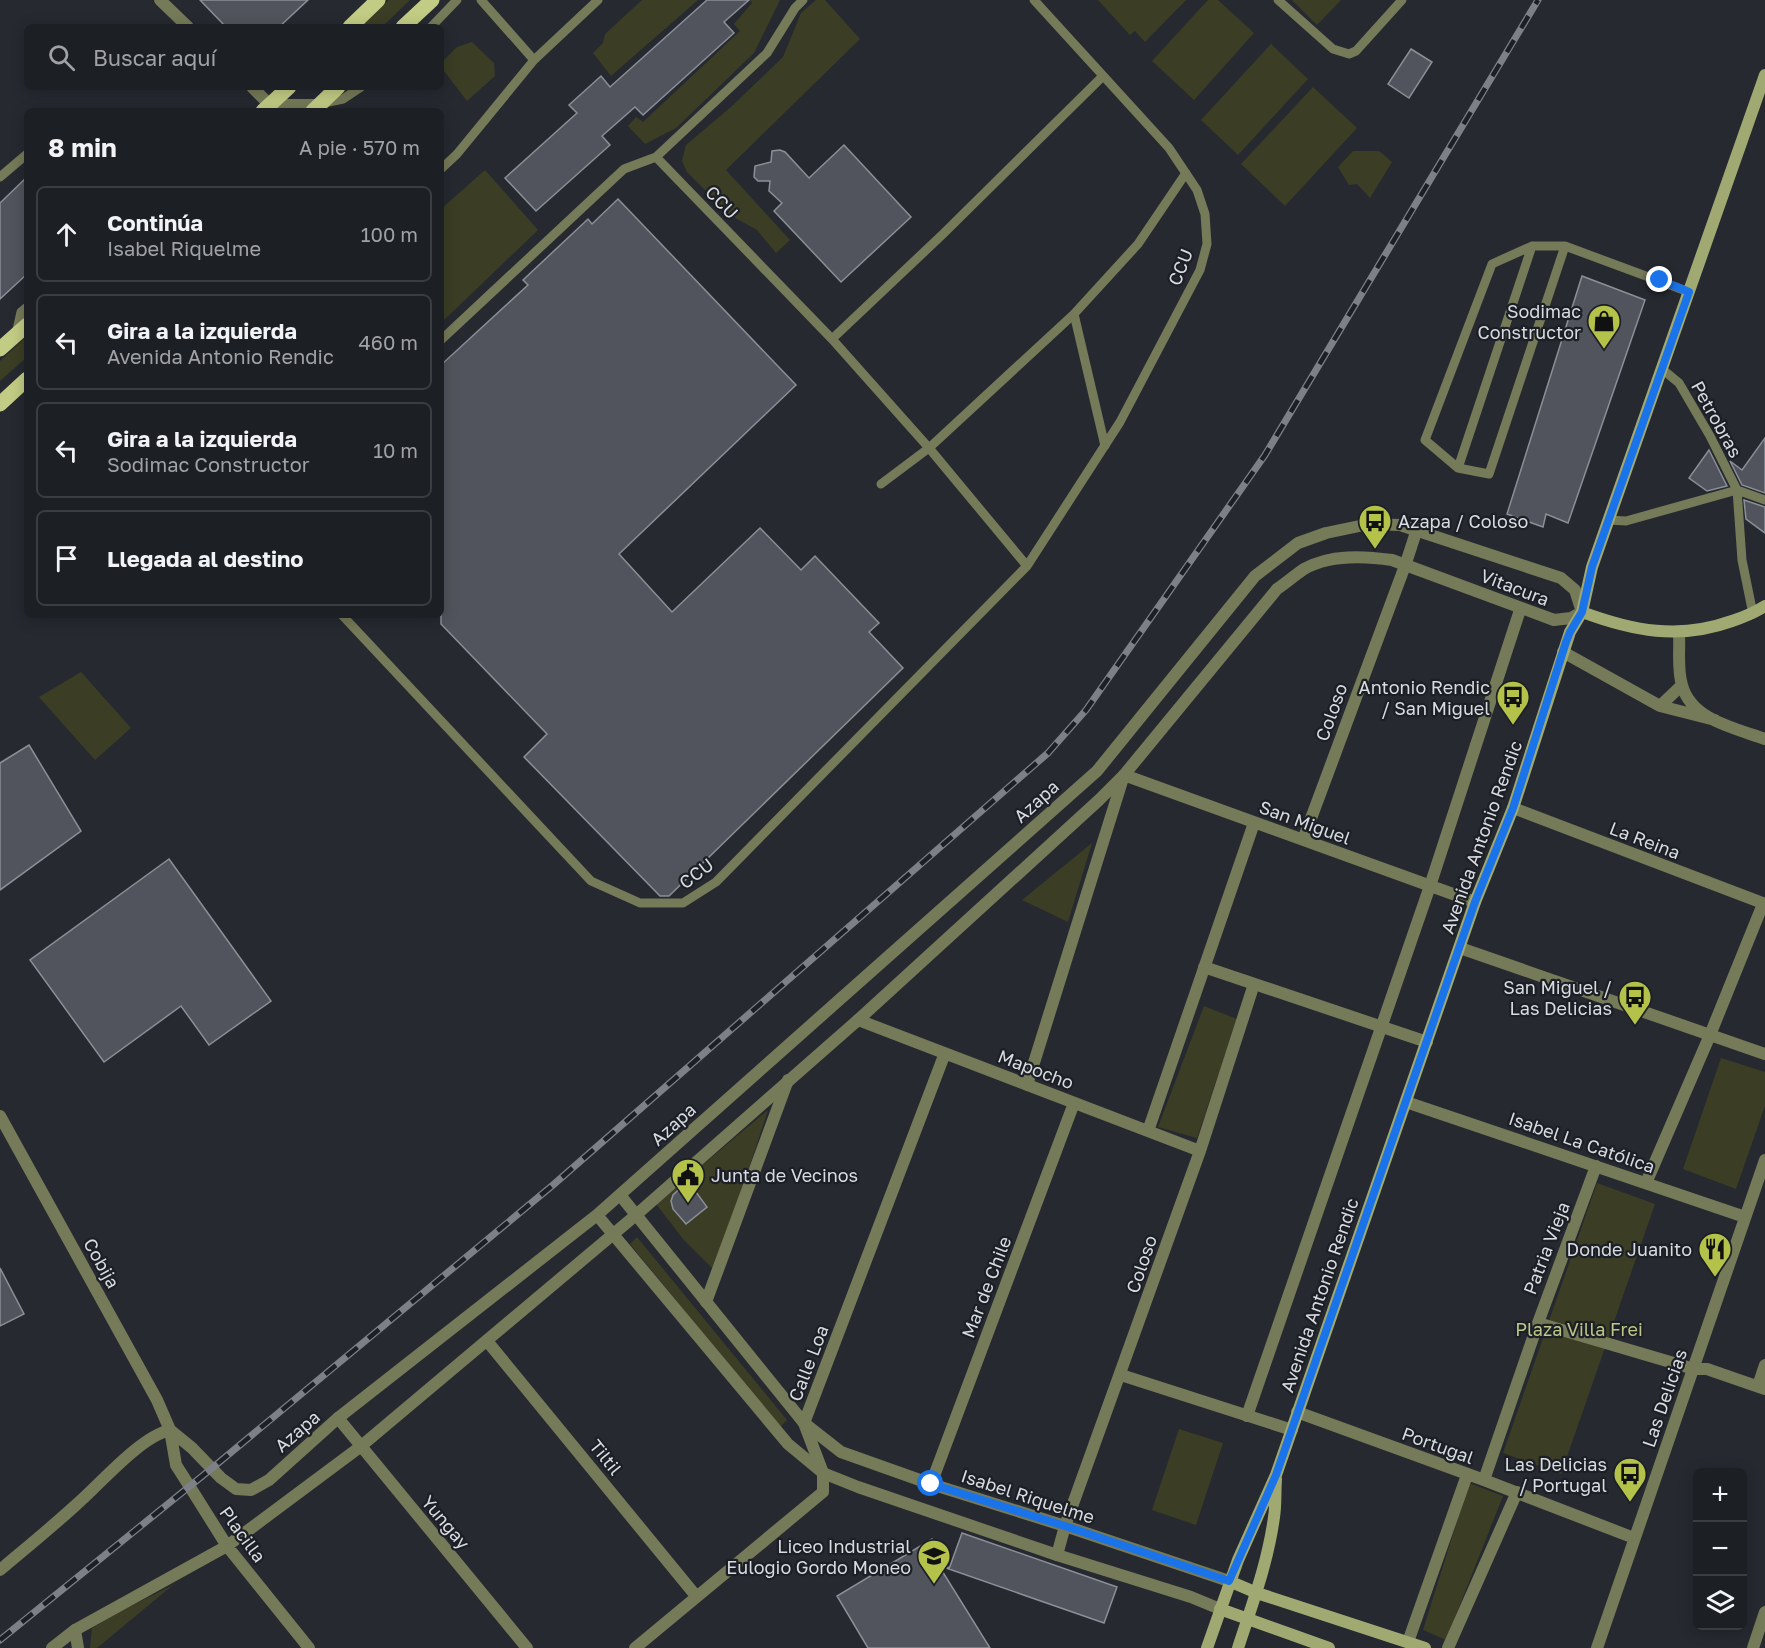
<!DOCTYPE html>
<html lang="es">
<meta charset="utf-8">
<style>
body{margin:0;font-family:"Golos Text",sans-serif;background:#292c31;color:#f1f3f6}
.controls{position:absolute;right:18px;bottom:18px;display:grid;overflow:hidden;border-radius:9px;box-shadow:0 3px 15px #0003}
.controls button{width:54px;height:54px;display:grid;place-items:center;padding:0;border:0;border-bottom:2px solid #3a3d41;background:#1c1f24;color:#f1f3f6;font:30px sans-serif}
.stop{position:absolute;width:18px;height:18px;margin:-14px;border:4px solid #1a73e8;border-radius:50%;background:#fff}
.stop.end{background:#1a73e8;border-color:#fff;box-shadow:0 2px 6px #0008}
.list{margin:0;padding:0;list-style:none}
h2{display:flex;justify-content:space-between;align-items:center;height:78px;margin:0;padding:0 24px;font-size:26px}
h2 small{font-size:20px;font-weight:400;color:#a0a2a6}
.list li{display:grid;grid-template-columns:39px 1fr auto;gap:18px;align-items:center;box-sizing:border-box;height:96px;margin:0 12px 12px;padding:0 12px;border:2px solid #3a3d41;border-radius:9px}
.list b{display:block;font-size:22px;white-space:nowrap}
.list p{margin:0;font-size:20px;white-space:nowrap;color:#a0a2a6}
.list em{font-size:20px;font-style:normal;color:#a0a2a6}
.icon{flex:none;width:33px;height:33px;fill:none;stroke:currentColor;stroke-width:2;stroke-linecap:round;stroke-linejoin:round}
.map{position:relative;flex:none;width:1765px;height:1648px;overflow:hidden}
.search{position:absolute;background:#1c1f24;box-shadow:0 3px 15px #0003;left:24px;top:24px;width:420px;height:66px;display:flex;align-items:center;gap:15px;box-sizing:border-box;padding:0 21px;border-radius:9px;color:#a0a2a6;font-size:22px}
.panel{position:absolute;background:#1c1f24;box-shadow:0 3px 15px #0003;left:24px;top:108px;width:420px;height:510px;border-radius:9px}
.map>svg:first-child{display:block}
.green{fill:#3b3e24}
.building{fill:#51545c;stroke:#8b8f97;stroke-width:1.5}
.lines{fill:none;stroke-linecap:round;stroke-linejoin:round}
.service{stroke:#757a58;stroke-width:9}
.minor{stroke:#757a58;stroke-width:12}
.tertiary{stroke:#757a58;stroke-width:12}
.secondary{stroke:#a0a971;stroke-width:12}
.primary{stroke:#c2cc84;stroke-width:15}
.rail-casing{stroke:#7d8086;stroke-width:7}
.rail{stroke:#1c2026;stroke-width:4.5;stroke-dasharray:14;stroke-linecap:butt}
.route{stroke:#1a73e8;stroke-width:8}
.labels{text-anchor:middle;dominant-baseline:central;stroke-width:4.5;stroke-linejoin:round;paint-order:stroke}
.street-label{font-size:18px;fill:#d8dbdf;stroke:#1c2026}
.poi-label{font-size:18px;fill:#d8dbdf;stroke:#1c2026;text-anchor:end}
.park-label{font-size:18px;fill:#bcc688;stroke:#1c2026}
</style>
<div class="map">
<svg width="1765" height="1648" viewBox="0 0 1765 1648">
<rect width="100%" height="100%" fill="#262930"/>
<path class="green" d="M389,0H410L382,27H360Z
M642,0H698L611,76L593,53L603,43L605,34Z
M750,0H780L754,53L676,128L645,144L628,126L636,117L643,122L740,31L734,24L752,3Z
M816,0H825L860,39L726,170L790,240L776,253L757,230L730,215L687,172L682,161L686,145L732,106L783,57L801,13Z
M1098,0H1186L1145,42L1135,31L1130,35Z
M1208,0H1218L1254,33L1194,100L1152,61Z
M1292,0H1341L1317,25Z
M472,42L494,63L495,76L467,101L441,67V63L457,47Z
M1271,44L1308,79L1238,155L1201,120Z
M1313,87L1357,128L1285,206L1241,164Z
M1353,151H1379L1392,162L1370,198L1357,184L1349,185L1338,167Z
M485,170L538,230L441,323V209Z
M27,336V357L0,381V361Z
M81,672L131,728L95,760L39,697Z
M1092,843L1068,922L1022,900Z
M1204,1006L1237,1019L1197,1138L1158,1127Z
M1721,1058L1765,1072V1106L1736,1189L1683,1169Z
M768,1110L715,1271L683,1239L656,1204Z
M1597,1183L1655,1204L1561,1474L1503,1453Z
M637,1237L787,1420L780,1427L630,1244Z
M1179,1429L1223,1443L1196,1525L1152,1510Z
M1469,1483L1503,1496L1446,1640L1423,1630Z
M173,1585L97,1648H90L92,1628L119,1612Z"/>
<path class="building" d="M200,0H308L279,27H226Z
M707,0H749L724,22L734,33L643,115L635,107L602,136L610,145L536,211L505,178L577,113L569,105L601,76L610,87Z
M1411,49L1432,62L1409,98L1388,84Z
M844,145L911,217L841,282L774,211L782,203L769,191L770,181H758L754,177L755,166L771,162L772,151L780,150L785,152L809,178Z
M27,177V274L0,299V203Z
M618,199L796,385L619,554L672,612L760,528L801,570L815,556L879,623L869,632L903,668L669,896H660L524,757L547,734L441,624V365L528,285L523,280L588,219L592,224Z
M1582,276L1645,300L1568,523L1546,514L1543,527L1507,514Z
M1765,438V493L1742,485L1730,461L1742,470Z
M1709,450L1727,486L1707,491L1689,478Z
M1744,500L1765,507V533L1746,519Z
M29,745L81,831L0,890V763Z
M169,859L271,1001L209,1045L181,1006L104,1062L30,960Z
M688,1181L707,1207L686,1224L673,1209L671,1201L673,1195Z
M0,1268L24,1314L0,1326Z
M962,1533L1117,1587L1104,1623L949,1569Z
M932,1539L949,1569L939,1566L990,1648H868L837,1596Z"/>
<g class="lines">
<path class="service" d="M481,0L534,60
M1278,0L1333,49L1349,54L1356,51L1402,0
M431,27L457,0
M324,103L343,99L361,87
M656,157L832,339L929,448L1027,566
M441,169L457,154L534,60L598,0
M0,177L27,154
M1532,246L1458,468L1425,440L1492,264L1532,246H1565L1689,292
M1074,314L1105,446
M16,334L21,312L27,307
M832,339L943,234L1103,76
M441,340L624,169L656,157L767,53L795,8L803,0
M1662,369L1679,383L1710,436L1737,490L1742,560L1753,614
M1458,468L1489,474L1565,246
M881,484L929,448L1074,314L1138,244L1186,173
M1609,520L1626,521L1737,490L1765,500
M342,615L591,881L640,903H683L716,882L1027,566L1120,422L1200,270L1207,244L1205,214L1197,190L1169,148L1034,0"/>
<path class="minor" d="M160,0L188,27
M252,87L270,105H319
M1679,633C1680,649 1677,669 1682,685C1691,720 1735,728 1765,739
M1563,652L1660,706L1715,720
M1660,706L1682,685
M1513,808L1765,904
M1303,840L1406,563L1417,529
M1460,948L1765,1054
M1204,967L1427,1042
M858,1020L1200,1151
M1027,1085L1124,775L1475,902
M1406,1102L1745,1217
M1148,1131L1254,823
M1646,1183L1710,1035L1763,904
M706,1302L788,1080
M1538,1323L1694,1369H1707L1765,1389
M487,1341L696,1596
M1121,1375L1292,1430
M1758,1386L1765,1365
M1297,1412L1484,1480L1634,1538
M1247,1416L1430,886L1519,613V608
M338,1418L527,1648
M1484,1480L1538,1323L1596,1166
M931,1484L1074,1103
M1057,1555L1065,1526L1200,1151L1254,984
M75,1630L78,1648
M1408,1642L1467,1475
M635,1648L823,1492V1473L804,1423L945,1053
M1448,1648L1517,1492
M1597,1648L1765,1160
M1753,1648L1765,1612"/>
<path class="tertiary" d="M0,1116L157,1400L170,1430L176,1465L190,1487L227,1546L309,1648
M620,1195L804,1423L841,1452L931,1484L1065,1526L1229,1581
M597,1215L788,1444L823,1473L858,1487L1057,1555L1191,1597L1220,1609
M0,1570C26,1548 52,1527 77,1504C101,1483 140,1437 170,1430
M52,1648L75,1630L227,1546L360,1447L636,1215L858,1020L1099,800L1124,775L1277,589C1286,583 1295,575 1304,569C1330,554 1364,556 1392,560L1554,620L1571,618L1582,612L1575,590L1561,578L1400,525L1369,524L1326,533L1298,543L1255,576L1097,771L597,1215L338,1418L269,1480L251,1490L236,1489L221,1478L192,1448L170,1430"/>
<path class="secondary" d="M1582,612C1633,631 1679,640 1732,621C1744,617 1754,613 1765,606
M1229,1581L1257,1593L1425,1648
M1220,1609L1329,1648
M1207,1648L1238,1560L1276,1475L1475,902L1513,808L1570,632L1582,612L1592,567L1765,75
M1238,1648C1252,1605 1268,1562 1274,1517C1276,1505 1275,1492 1276,1479"/>
<path class="primary" d="M350,27L378,0
M403,27L432,0
M263,111L289,87
M313,111L338,87
M0,349L27,325
M0,404L27,379"/>
<g class="rail-casing">
<path id="rail" d="M0,1640L211,1469L553,1185L1048,753L1086,710L1265,455L1538,0"/>
</g>
<use href="#rail" class="rail"/>
</g>
<g class="lines">
<path class="route" d="M931,1484L1065,1526L1229,1581L1276,1475L1475,902L1513,808L1566,642L1570,632L1582,612L1592,567L1689,292L1660,280"/>
</g>
<defs>
<g id="shop-pin" transform="scale(1.725)"><path d="M0 17L-7.5 6A9.5 9.5 0 1 1 7.5 6Z" fill="#b4c24a" stroke="#1c2026"/><path d="M-5-2.5h2.3a2.7 3.5 0 0 1 5.4 0H5L5.5 6h-11ZM-1.5-2.5h3a1.5 2.3 0 0 0-3 0Z" fill="#111"/></g>
<g id="bus-pin" transform="scale(1.725)"><path d="M0 17L-7.5 6A9.5 9.5 0 1 1 7.5 6Z" fill="#b4c24a" stroke="#1c2026"/><path d="M-5-6H5V4H4V6H2V4H-2V6H-4V4H-5ZM-3.5-4V0h7V-4ZM-3.5 1.2v1.5H-2V1.2ZM2 1.2v1.5H3.5V1.2Z" fill="#111"/></g>
<g id="civic-pin" transform="scale(1.725)"><path d="M0 17L-7.5 6A9.5 9.5 0 1 1 7.5 6Z" fill="#b4c24a" stroke="#1c2026"/><path d="M-.6-6.5H3V-4.5H.6V-3L4-1V1h2V6H-6V1h2V-1L-.6-3ZM-1.2 2.5V6h2.4V2.5Z" fill="#111"/></g>
<g id="restaurant-pin" transform="scale(1.725)"><path d="M0 17L-7.5 6A9.5 9.5 0 1 1 7.5 6Z" fill="#b4c24a" stroke="#1c2026"/><path d="M-5-6h1v4h1v-4h1v4h1v-4h1v5L-1.5 .5V6h-2V.5L-5-1ZM5-6V6H3V1.5H1.5Q1.5-4 5-6Z" fill="#111"/></g>
<g id="school-pin" transform="scale(1.725)"><path d="M0 17L-7.5 6A9.5 9.5 0 1 1 7.5 6Z" fill="#b4c24a" stroke="#1c2026"/><path d="M0-5L7-2L0 1L-7-2ZM-4 1L0 2.5L4 1V4Q0 6-4 4Z" fill="#111"/></g>
</defs>
<g fill-rule="evenodd">
<use href="#shop-pin" x="1604" y="321"/>
<use href="#bus-pin" x="1375" y="521"/>
<use href="#bus-pin" x="1513" y="697"/>
<use href="#bus-pin" x="1635" y="997"/>
<use href="#civic-pin" x="688" y="1175"/>
<use href="#restaurant-pin" x="1715" y="1249"/>
<use href="#bus-pin" x="1630" y="1474"/>
<use href="#school-pin" x="934" y="1556"/>
</g>
<g class="labels">
<g class="street-label">
<text transform="translate(722 202) rotate(46)">CCU</text>
<text transform="translate(1180 267) rotate(-68)">CCU</text>
<text transform="translate(1717 419) rotate(61)">Petrobras</text>
<text transform="translate(1515 587) rotate(21)">Vitacura</text>
<text transform="translate(1331 712) rotate(-70)">Coloso</text>
<text transform="translate(1036 801) rotate(-42)">Azapa</text>
<text transform="translate(1305 822) rotate(20)">San Miguel</text>
<text transform="translate(1481 837) rotate(-70)">Avenida Antonio Rendic</text>
<text transform="translate(1645 840) rotate(21)">La Reina</text>
<text transform="translate(696 873) rotate(-37)">CCU</text>
<text transform="translate(1036 1069) rotate(21)">Mapocho</text>
<text transform="translate(673 1124) rotate(-42)">Azapa</text>
<text transform="translate(1582 1142) rotate(19)">Isabel La Católica</text>
<text transform="translate(1546 1248) rotate(-69)">Patria Vieja</text>
<text transform="translate(102 1263) rotate(61)">Cobija</text>
<text transform="translate(1141 1264) rotate(-71)">Coloso</text>
<text transform="translate(986 1287) rotate(-69)">Mar de Chile</text>
<text transform="translate(1319 1295) rotate(-71)">Avenida Antonio Rendic</text>
<text transform="translate(808 1363) rotate(-69)">Calle Loa</text>
<text transform="translate(1664 1398) rotate(-71)">Las Delicias</text>
<text transform="translate(297 1431) rotate(-41)">Azapa</text>
<text transform="translate(1438 1445) rotate(20)">Portugal</text>
<text transform="translate(606 1457) rotate(51)">Tiltil</text>
<text transform="translate(1028 1496) rotate(18)">Isabel Riquelme</text>
<text transform="translate(446 1522) rotate(50)">Yungay</text>
<text transform="translate(243 1534) rotate(54)">Placilla</text>
</g>
<g class="poi-label">
<text x="1581" y="311">Sodimac<tspan x="1581" dy="21">Constructor</tspan></text>
<text x="1398" y="521" text-anchor="start">Azapa / Coloso</text>
<text x="1490" y="687">Antonio Rendic<tspan x="1490" dy="21">/ San Miguel</tspan></text>
<text x="1612" y="987">San Miguel /<tspan x="1612" dy="21">Las Delicias</tspan></text>
<text x="711" y="1175" text-anchor="start">Junta de Vecinos</text>
<text x="1692" y="1249">Donde Juanito</text>
<text x="1607" y="1464">Las Delicias<tspan x="1607" dy="21">/ Portugal</tspan></text>
<text x="911" y="1546">Liceo Industrial<tspan x="911" dy="21">Eulogio Gordo Moneo</tspan></text>
</g>
<g class="park-label">
<text x="1579" y="1329">Plaza Villa Frei</text>
</g>
</g>
</svg>
<div class="controls">
<button>+</button>
<button>−</button>
<button><svg class="icon" aria-label="layers" viewBox="0 0 24 24"><path d="M12 4l9 5-9 5-9-5zM3 14l9 5 9-5"/></svg></button>
</div>
<div class="stop" style="left:931px;top:1484px"></div>
<div class="stop end" style="left:1660px;top:280px"></div>
<div class="search"><svg class="icon" aria-label="search" viewBox="0 0 24 24"><circle cx="10" cy="10" r="6"/><path d="M15 15l6 6"/></svg>Buscar aquí</div>
<section class="panel">
<h2>8 min<small>A pie · 570 m</small></h2>
<ul class="list">
<li><svg class="icon" aria-label="ahead" viewBox="0 0 24 24"><path d="M12 20V5M6 11l6-6 6 6"/></svg><div><b>Continúa</b><p>Isabel Riquelme</p></div><em>100 m</em></li>
<li><svg class="icon" aria-label="left" viewBox="0 0 24 24"><path d="M17 20v-9H6M10 6l-5 5 5 5"/></svg><div><b>Gira a la izquierda</b><p>Avenida Antonio Rendic</p></div><em>460 m</em></li>
<li><svg class="icon" aria-label="left" viewBox="0 0 24 24"><path d="M17 20v-9H6M10 6l-5 5 5 5"/></svg><div><b>Gira a la izquierda</b><p>Sodimac Constructor</p></div><em>10 m</em></li>
<li><svg class="icon" aria-label="arrive" viewBox="0 0 24 24"><path d="M6 21V4h12l-3 4 3 4H6"/></svg><div><b>Llegada al destino</b></div></li>
</ul>
</section>
</div>
